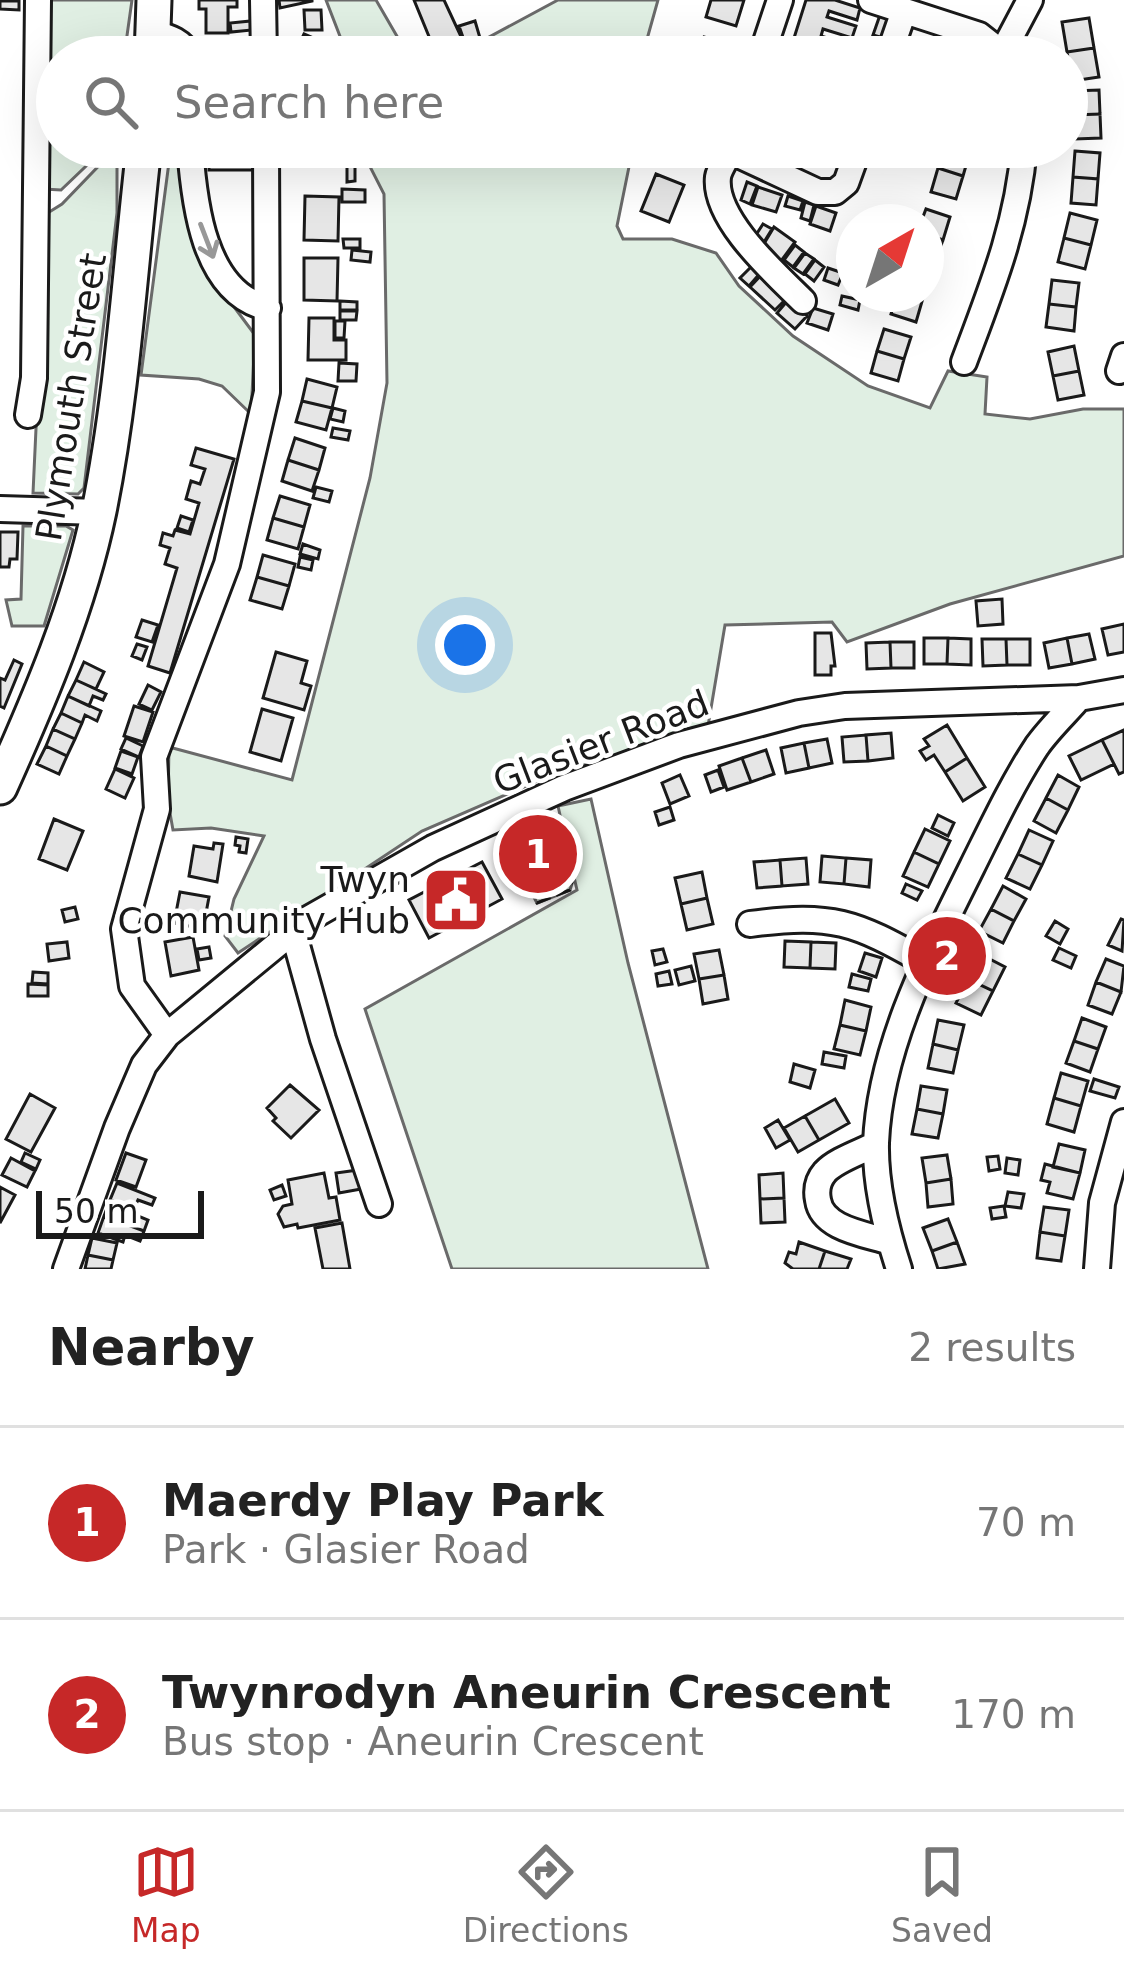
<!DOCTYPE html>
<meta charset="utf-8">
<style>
body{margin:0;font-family:"DejaVu Sans",sans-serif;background:#f2f2f2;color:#222}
.compass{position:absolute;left:836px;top:204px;width:108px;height:108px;border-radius:50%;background:#fff;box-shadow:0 12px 48px #0002;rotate:39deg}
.scale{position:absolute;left:36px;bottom:30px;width:168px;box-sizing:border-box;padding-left:12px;border:6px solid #1a1a1a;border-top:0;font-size:33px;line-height:42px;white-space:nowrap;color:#1a1a1a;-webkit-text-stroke:9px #fff;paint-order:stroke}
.you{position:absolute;left:465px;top:645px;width:42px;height:42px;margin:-30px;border:9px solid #fff;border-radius:50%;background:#1a73e8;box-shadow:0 0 0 18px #1a73e833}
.badge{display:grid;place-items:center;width:78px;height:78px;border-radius:50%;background:#c62828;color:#fff;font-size:39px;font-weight:700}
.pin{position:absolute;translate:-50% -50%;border:6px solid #fff;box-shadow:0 3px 12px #0006}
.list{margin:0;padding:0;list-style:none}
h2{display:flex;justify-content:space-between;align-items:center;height:156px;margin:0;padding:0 48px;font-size:51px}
h2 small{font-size:39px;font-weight:400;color:#767676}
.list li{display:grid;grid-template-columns:78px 1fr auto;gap:36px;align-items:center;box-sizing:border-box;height:192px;padding:0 48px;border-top:3px solid #e0e0e0}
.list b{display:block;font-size:45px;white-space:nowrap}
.list p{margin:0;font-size:39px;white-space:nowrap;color:#767676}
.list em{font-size:39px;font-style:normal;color:#767676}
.icon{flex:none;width:66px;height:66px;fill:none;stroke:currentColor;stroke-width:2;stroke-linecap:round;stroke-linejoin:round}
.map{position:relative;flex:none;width:1124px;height:1269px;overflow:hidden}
.search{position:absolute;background:#fff;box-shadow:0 12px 48px #0002;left:36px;right:36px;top:36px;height:132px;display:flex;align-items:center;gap:30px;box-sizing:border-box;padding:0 42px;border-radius:66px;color:#767676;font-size:45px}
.sheet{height:540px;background:#fff}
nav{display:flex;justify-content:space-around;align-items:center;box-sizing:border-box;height:168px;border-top:3px solid #e0e0e0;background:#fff;font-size:33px;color:#767676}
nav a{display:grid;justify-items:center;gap:6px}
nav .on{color:#c62828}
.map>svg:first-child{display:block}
.green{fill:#e0efe3;stroke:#6a6a6a;stroke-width:3}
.building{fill:#e6e6e6;stroke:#1a1a1a;stroke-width:3}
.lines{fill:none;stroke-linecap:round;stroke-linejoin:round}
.minor-casing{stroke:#1a1a1a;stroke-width:30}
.major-casing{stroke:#1a1a1a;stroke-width:39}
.minor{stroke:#fff;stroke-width:24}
.major{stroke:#fff;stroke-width:33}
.fence{stroke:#1a1a1a;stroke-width:3;stroke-dasharray:15 6;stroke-linecap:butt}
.oneway{stroke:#989898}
.labels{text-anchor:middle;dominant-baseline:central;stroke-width:9;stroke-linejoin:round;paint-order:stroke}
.street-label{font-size:36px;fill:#1a1a1a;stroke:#fff}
.poi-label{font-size:36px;fill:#1a1a1a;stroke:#fff;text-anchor:end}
</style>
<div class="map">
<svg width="1124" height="1269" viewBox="0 0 1124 1269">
<rect width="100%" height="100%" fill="#fff"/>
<path class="green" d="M46,0H132L124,57H57V147H106L61,190L44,189Z
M326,0H376L409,57H348Z
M558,0H658L642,57H452Z
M117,147V213L84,488L78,494L33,493L46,214L62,204Z
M171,147H184L217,284L255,335L251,414L222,386L199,379L141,375Z
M360,147H633L617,226L623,239H672L716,253L739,286L793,336L868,386L930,408L948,371L987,377L985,414L1030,419L1083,409H1124V556L950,604L847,642L832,622L725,625L708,726L549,776L422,831L238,953L225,936L234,899L264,836L211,828L173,830L168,802L169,747L292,780L370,478L387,383L384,194Z
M23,526H66L73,530L44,626H12L6,600L21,599Z
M591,799L628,963L708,1269H452L365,1009L577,890L574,877L570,890L537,903L500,832L545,812L573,874L558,806Z"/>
<path class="building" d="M199,0H237V7H228V33H206V9H199Z
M279,0H312V1L280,8Z
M414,0H444L464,43L435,57H422L416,45L430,39Z
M711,0H744L736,26L706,17Z
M806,0H835L860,8L857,20L829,11L827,17L856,26L852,38L823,29L821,36L849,45L846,56L817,47L815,53L827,57H788Z
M0,1H19V10L0,9Z
M304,10H321L322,30H305Z
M880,15L894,20L887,39L873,35Z
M1089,18L1094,48L1067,52L1062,22Z
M251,21L252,30L231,32L230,23Z
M475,21L480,38L465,43L459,26Z
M304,34L334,47L329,57H293Z
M704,37L729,45L725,57H697Z
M229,38H237V57H209V43H230Z
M1094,48L1099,77L1072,81L1067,52Z
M1099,90L1100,114L1074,115L1073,91Z
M1100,114L1101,138L1075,139L1074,115Z
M209,147H254V170H209Z
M760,147H799L796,157L784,153L781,162L757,155Z
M945,147L970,152L963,176L938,168Z
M1075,151L1100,153L1098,179L1073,177Z
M347,163H355V181L347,182Z
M938,168L963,176L956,199L931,192Z
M656,174L684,185L669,222L641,211Z
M1073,177L1098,179L1096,205L1071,203Z
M747,182L757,186L750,204L741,200Z
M758,187L782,195L776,212L752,205Z
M342,189L365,190V202H342Z
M305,196L339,197L338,241L304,240Z
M788,196L803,201L800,210L785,206Z
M805,202L814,205L810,221L801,218Z
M816,206L836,213L830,231L810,224Z
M926,209L950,217L943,240L926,234V222H921Z
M1070,213L1097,220L1091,245L1064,238Z
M763,224L772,229L761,247L752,241Z
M774,227L795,242L781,261L762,247Z
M926,234L943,240L935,262L926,260Z
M1064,238L1091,245L1085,269L1058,262Z
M343,239H360V248H344Z
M795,245L804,252L793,267L784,260Z
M352,250L371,252L370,262L351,260Z
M805,253L814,259L803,274L794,268Z
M304,258H338L337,301L304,300Z
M815,260L824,267L814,281L805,274Z
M754,264L762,271L749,286L740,278Z
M828,268L843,273L838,285L824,280Z
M763,273L788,297L775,310L750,287Z
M1052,280L1079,283L1076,307L1049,304Z
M897,294L923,298L916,322L891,314Z
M842,296L860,300L858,310L840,305Z
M789,299L807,316L795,329L777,313Z
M340,301L357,302V310H340Z
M1049,304L1076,307L1074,331L1046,327Z
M813,308L833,314L828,330L807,323Z
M340,311H357L356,320H340Z
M309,318H334V340H346V360H308Z
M335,321H345L344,338H335Z
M884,329L911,337L904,359L877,351Z
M1074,346L1079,371L1053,376L1048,352Z
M877,351L904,359L898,381L871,373Z
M339,363L357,364L356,381H338Z
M1079,371L1084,395L1058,400L1053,376Z
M307,379L337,387L332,408L302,401Z
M302,401L332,408L326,430L296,422Z
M333,408L345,411L343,422L330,419Z
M333,428L350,431L348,440L331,437Z
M295,438L325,448L319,470L288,460Z
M196,448L234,459L170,673L148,666L177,568L165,564L170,548L160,545L163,533L173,536L175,530L190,534L199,503L186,499L191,481L200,484L205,469L191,465Z
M288,460L319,470L312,491L282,481Z
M316,487L332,491L329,502L313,498Z
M280,496L310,505L304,527L273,518Z
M181,516L193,520L189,532L177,528Z
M273,518L304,527L298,549L267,540Z
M0,532H18L17,559H10L9,567H0Z
M303,544L320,550L318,559L300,554Z
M263,555L295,564L289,586L257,577Z
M300,557L313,560L311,570L298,567Z
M257,577L289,586L282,609L250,600Z
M1002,599L1003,624L978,626L976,601Z
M142,620L158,625L152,642L136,637Z
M1124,624V652L1108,655L1102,629Z
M815,633H831L835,666H831V675H815Z
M1089,634L1095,659L1072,664L1067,638Z
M924,638H948L947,664H924Z
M948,638L971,639V665L947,664Z
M1067,638L1072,664L1049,668L1044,643Z
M982,639H1006L1007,665L983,666Z
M1006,639H1030V665H1007Z
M890,642L891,668L867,669L866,643Z
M890,642H914V668H891Z
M137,644L147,647L142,660L132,656Z
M276,652L307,661L301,683L311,686L304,710L263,698Z
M14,660L22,664L4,708L0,706V678L5,680Z
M84,662L104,672L96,689L76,680Z
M76,680L106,694L103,700L93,696L89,706L68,696Z
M148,685L161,692L152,710L139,704Z
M68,696L101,711L97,721L85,715L82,723L61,713Z
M134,706L153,712L143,742L124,736Z
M262,709L293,718L281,761L250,752Z
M61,713L82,723L75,739L53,729Z
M947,725L967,758L945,772L934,755L926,760L920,751L929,746L924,739Z
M53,729L75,739L67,756L46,746Z
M1124,730V772L1119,774L1102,740Z
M891,733L893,758L868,761L866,735Z
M866,735L868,761L844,762L842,737Z
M126,738L143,746L139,757L121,749Z
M827,739L832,763L809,768L804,743Z
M1102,740L1114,764L1081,780L1069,756Z
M804,743L809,768L786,773L781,748Z
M46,746L67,756L59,774L37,764Z
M766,750L774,774L751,782L742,758Z
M121,751L138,757L132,774L115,768Z
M742,758L751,782L727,790L719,766Z
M967,758L985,787L963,801L945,772Z
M115,769L134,778L125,798L106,789Z
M718,770L724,787L711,792L705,775Z
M680,775L689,796L670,804L662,783Z
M1058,775L1079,787L1068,810L1046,798Z
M1046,798L1068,810L1056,833L1034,821Z
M670,807L674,820L659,825L655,812Z
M938,815L954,823L948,836L932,828Z
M54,819L83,831L67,870L39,859Z
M925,829L950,841L939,864L914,852Z
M1029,830L1053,841L1042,865L1018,854Z
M236,837L248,839L246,853L239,852L240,846L235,845Z
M214,843L223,844L217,882L189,876L194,846L213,849Z
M914,852L939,864L928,887L903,876Z
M1018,854L1042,865L1030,889L1006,878Z
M822,856L846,858L844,884L820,882Z
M806,858L808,884L782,886L780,860Z
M846,858L871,860L869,887L844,884Z
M780,860L782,886L757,888L754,862Z
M482,862L502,899L429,938L409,900Z
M702,872L707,898L681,904L675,878Z
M906,884L922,891L917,900L902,893Z
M1003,886L1026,899L1014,921L991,909Z
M180,892L209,897L203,929L174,923Z
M707,898L713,924L687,930L681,904Z
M75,907L78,919L65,922L62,910Z
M991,909L1014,921L1003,943L979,931Z
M1121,919L1124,920L1122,951L1108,945Z
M1055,921L1068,929L1060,944L1046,936Z
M193,937L199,970L171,976L165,942Z
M785,941L811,942L810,968L784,967Z
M67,942L69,958L49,961L47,944Z
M811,942L836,943L835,969L810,968Z
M209,947L211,958L199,960L197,949Z
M1059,948L1076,956L1071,968L1053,960Z
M663,949L667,962L655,965L652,951Z
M719,950L724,975L699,979L694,954Z
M865,953L882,958L876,977L859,971Z
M980,954L1005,967L993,991L968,979Z
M1106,959L1124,966L1121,992L1096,982Z
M691,966L695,981L679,985L675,970Z
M669,971L672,984L658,986L656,974Z
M33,972L48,973V984L32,983Z
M852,974L871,979L868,991L849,987Z
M724,975L728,999L703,1004L699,979Z
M968,979L993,991L981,1015L956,1003Z
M1096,982L1121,992L1112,1014L1088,1005Z
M28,984L48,985V996H28Z
M845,1000L871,1007L866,1031L840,1025Z
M1082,1018L1106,1027L1098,1049L1074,1041Z
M938,1020L964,1025L958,1050L933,1044Z
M840,1025L866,1031L860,1055L834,1049Z
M1074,1041L1098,1049L1090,1072L1066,1063Z
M933,1044L958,1050L953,1073L928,1068Z
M824,1052L846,1056L844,1068L822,1064Z
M794,1064L815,1070L810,1088L790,1082Z
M1061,1073L1088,1081L1081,1106L1054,1098Z
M1094,1079L1119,1087L1115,1098L1090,1091Z
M290,1085L319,1110L291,1138L273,1121L276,1118L267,1108Z
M921,1086L947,1090L943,1114L917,1109Z
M30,1094L55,1108L31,1152L6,1139Z
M1054,1098L1081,1106L1074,1132L1047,1124Z
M835,1099L849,1123L819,1140L805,1116Z
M917,1109L943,1114L938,1138L912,1134Z
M805,1116L819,1140L798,1152L784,1128Z
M778,1120L790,1140L776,1148L765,1128Z
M1059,1144L1085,1150L1080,1173L1053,1167Z
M25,1153L40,1160L36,1169L21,1162Z
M126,1153L146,1160L136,1187L116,1180Z
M947,1155L951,1179L926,1183L922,1158Z
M998,1156L1000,1169L989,1171L987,1157Z
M11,1158L35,1171L27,1187L2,1175Z
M1007,1158L1020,1160L1018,1175L1005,1173Z
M1045,1164L1080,1173L1073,1199L1047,1193L1050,1182L1041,1180Z
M358,1170L361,1189L339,1193L336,1173Z
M324,1173L329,1198L336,1197L340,1220L298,1228L297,1224L284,1227L278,1214L283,1206L292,1204L288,1180Z
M783,1173L784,1198L760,1199L759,1175Z
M951,1179L953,1204L928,1207L926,1183Z
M117,1183L155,1198L152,1205L138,1200L134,1209L110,1200Z
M282,1185L286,1196L274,1200L270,1190Z
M0,1187L15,1195L0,1223Z
M1008,1192L1024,1194L1021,1208L1005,1206Z
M784,1198L785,1222L761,1223L760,1199Z
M110,1200L134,1209L133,1214L148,1220L144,1231L104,1216Z
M1004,1206L1006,1217L992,1219L990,1208Z
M1044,1207L1069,1210L1065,1236L1040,1232Z
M104,1216L144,1231L140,1241L125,1235L123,1242L98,1233Z
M948,1219L957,1242L932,1251L923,1228Z
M342,1223L350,1269H323L315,1228Z
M1040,1232L1065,1236L1061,1261L1037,1258Z
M92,1238L117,1243L113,1260L88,1255Z
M799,1242L825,1251L819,1269H793L785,1263L789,1252L796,1254Z
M957,1242L965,1264L938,1269L932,1251Z
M825,1251L851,1259L847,1269H819Z
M88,1255L113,1260L111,1269H85Z"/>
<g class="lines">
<g class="minor-casing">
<path id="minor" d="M263,0L264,57
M871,0L979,35L1007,57
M154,33C169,37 183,41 190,57
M1003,51L1030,0
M761,57L780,0
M888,57L904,11
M190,147C194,202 203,293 268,308
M803,301C776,274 713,219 718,177C719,169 727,158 730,151L818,192H835L846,183L859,147
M964,362C991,290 1018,224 1024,147
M1119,371L1124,356
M28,415L34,378L38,0
M0,509L99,512
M750,924C832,913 855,922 925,962
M293,931L323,1039L379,1204
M167,1035L132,986L124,929L157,809L154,757L227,564L267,392L266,147
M876,1144C861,1152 836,1160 825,1172C818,1180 816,1190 818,1200C822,1229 866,1234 890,1242
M66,1269L117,1128L144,1065L167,1035L308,919L433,848L564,788L679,745L799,713L845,706L1079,698L1124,690
M899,1269C886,1229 875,1186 876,1143C880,1046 930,952 972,867C992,827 1012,784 1037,746C1049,729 1066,713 1079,698
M1097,1269L1102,1203L1124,1122"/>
</g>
<g class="major-casing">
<path id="major" d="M152,57L154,0
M0,787C40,698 79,607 99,511C123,392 130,268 144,147"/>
</g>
<use href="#minor" class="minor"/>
<use href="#major" class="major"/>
<path class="fence" d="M545,812L573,877L570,890L537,903L500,832Z"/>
</g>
<defs><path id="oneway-shaft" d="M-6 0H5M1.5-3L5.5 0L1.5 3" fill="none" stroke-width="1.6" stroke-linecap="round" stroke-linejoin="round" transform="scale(3)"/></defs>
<use class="oneway" href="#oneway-shaft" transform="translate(207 241) rotate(69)"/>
<defs>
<g id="civic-square" transform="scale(3.45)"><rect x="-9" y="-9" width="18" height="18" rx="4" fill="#c62828" stroke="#fff"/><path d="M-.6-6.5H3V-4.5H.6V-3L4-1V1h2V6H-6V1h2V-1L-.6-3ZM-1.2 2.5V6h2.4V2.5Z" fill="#fff"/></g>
</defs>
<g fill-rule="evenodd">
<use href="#civic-square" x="456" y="900"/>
</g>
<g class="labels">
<g class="street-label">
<text transform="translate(71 397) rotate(-81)">Plymouth Street</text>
<text transform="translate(601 742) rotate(-21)">Glasier Road</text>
</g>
<g class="poi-label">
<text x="410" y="879">Twyn<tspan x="410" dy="41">Community Hub</tspan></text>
</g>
</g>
</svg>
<svg class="compass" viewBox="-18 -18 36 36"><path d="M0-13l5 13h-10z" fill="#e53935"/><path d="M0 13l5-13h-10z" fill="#767676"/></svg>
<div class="scale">50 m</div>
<div class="you"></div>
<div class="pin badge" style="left:538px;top:854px">1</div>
<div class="pin badge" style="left:947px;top:956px">2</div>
<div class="search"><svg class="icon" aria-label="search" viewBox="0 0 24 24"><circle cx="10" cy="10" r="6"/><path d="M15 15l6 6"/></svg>Search here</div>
</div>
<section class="sheet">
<h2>Nearby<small>2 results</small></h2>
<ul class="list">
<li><span class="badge">1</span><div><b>Maerdy Play Park</b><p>Park · Glasier Road</p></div><em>70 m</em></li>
<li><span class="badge">2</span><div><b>Twynrodyn Aneurin Crescent</b><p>Bus stop · Aneurin Crescent</p></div><em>170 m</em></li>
</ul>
</section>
<nav>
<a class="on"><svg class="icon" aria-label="map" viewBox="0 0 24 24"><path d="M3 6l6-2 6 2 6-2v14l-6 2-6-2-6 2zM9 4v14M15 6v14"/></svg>Map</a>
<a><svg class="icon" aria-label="directions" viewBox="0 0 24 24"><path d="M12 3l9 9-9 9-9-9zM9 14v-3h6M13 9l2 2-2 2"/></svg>Directions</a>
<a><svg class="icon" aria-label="saved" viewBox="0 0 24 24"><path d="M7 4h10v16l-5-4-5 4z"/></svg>Saved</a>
</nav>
